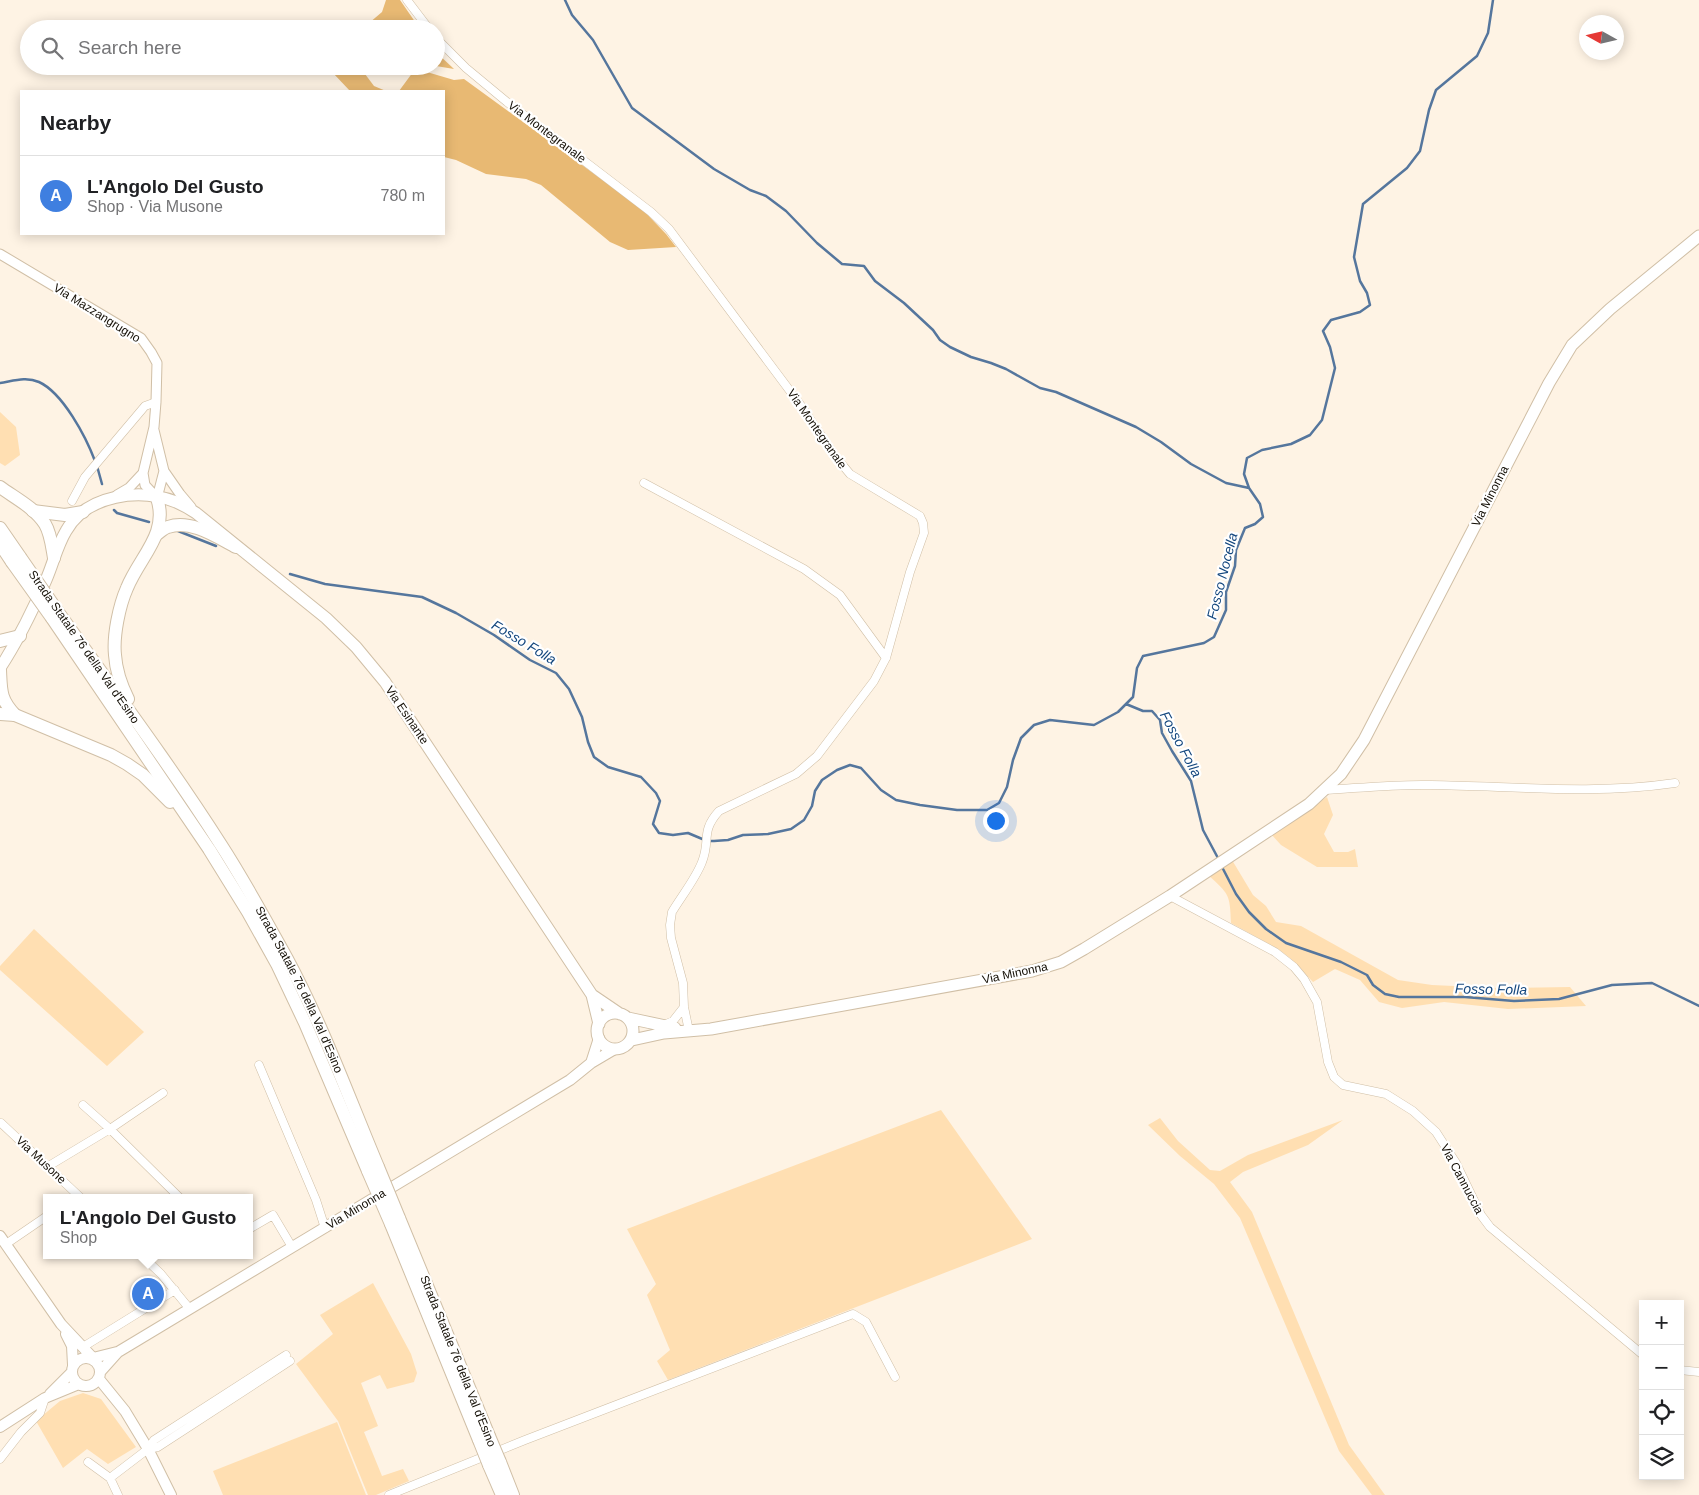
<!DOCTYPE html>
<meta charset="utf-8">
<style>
body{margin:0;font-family:Arial,sans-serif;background:#f6f6f6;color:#202124}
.controls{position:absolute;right:15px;bottom:15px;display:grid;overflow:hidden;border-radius:0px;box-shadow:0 2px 12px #0003}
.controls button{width:45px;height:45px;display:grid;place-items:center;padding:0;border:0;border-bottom:1px solid #e0e0e0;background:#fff;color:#202124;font:25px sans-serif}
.compass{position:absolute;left:1579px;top:15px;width:45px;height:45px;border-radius:50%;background:#fff;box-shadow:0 2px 12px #0003;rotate:278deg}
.you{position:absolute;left:995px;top:820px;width:18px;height:18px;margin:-12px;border:4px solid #fff;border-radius:50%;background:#1a73e8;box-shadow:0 0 0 8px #1a73e833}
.badge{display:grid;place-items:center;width:32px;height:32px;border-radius:50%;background:#2563eb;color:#fff;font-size:16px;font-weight:700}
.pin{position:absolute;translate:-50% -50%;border:2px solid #fff;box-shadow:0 1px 5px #0006}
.popup{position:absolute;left:43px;top:1194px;width:210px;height:65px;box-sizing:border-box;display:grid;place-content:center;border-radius:0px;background:#fff;filter:drop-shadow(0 1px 4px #0005);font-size:16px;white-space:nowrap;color:#757577}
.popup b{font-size:19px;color:#202124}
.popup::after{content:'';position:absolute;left:50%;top:100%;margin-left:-10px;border:10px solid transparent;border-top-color:#fff}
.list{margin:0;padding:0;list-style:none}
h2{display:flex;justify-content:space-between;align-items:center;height:65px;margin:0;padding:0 20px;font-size:21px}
h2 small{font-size:16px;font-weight:400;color:#757577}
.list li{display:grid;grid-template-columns:32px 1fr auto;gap:15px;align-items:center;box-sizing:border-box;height:80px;padding:0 20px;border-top:1px solid #e0e0e0}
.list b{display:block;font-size:19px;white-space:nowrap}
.list p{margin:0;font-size:16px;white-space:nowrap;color:#757577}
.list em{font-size:16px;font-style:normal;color:#757577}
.icon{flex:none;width:28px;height:28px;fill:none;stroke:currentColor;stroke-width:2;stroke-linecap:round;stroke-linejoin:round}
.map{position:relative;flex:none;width:1699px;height:1495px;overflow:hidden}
.search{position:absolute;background:#fff;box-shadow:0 2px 12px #0003;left:20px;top:20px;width:425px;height:55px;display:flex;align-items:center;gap:12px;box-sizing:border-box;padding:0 18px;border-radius:28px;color:#757577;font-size:19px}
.panel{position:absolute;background:#fff;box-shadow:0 2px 12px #0003;left:20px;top:90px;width:425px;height:145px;border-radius:0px}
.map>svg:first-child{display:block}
.green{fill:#ffdfb2}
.forest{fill:#e8b973}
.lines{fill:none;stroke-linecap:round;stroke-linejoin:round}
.stream{stroke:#55769d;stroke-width:2.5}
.minor-casing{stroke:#d0bfa6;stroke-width:9}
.tertiary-casing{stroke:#d0bfa6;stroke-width:11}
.secondary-casing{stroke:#d0bfa6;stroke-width:12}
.primary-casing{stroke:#d0bfa6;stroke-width:13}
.trunk-casing{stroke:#d0bfa6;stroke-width:14}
.minor{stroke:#fff;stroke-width:8}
.tertiary{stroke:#fff;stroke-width:9}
.secondary{stroke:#fff;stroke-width:10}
.primary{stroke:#fff;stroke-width:11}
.trunk{stroke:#fff;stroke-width:12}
.trunk-bridge-casing{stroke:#d0bfa6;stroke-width:14;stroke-linecap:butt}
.trunk-bridge{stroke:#fff;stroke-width:12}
.labels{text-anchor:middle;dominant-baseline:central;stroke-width:4.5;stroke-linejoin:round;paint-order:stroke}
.street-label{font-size:12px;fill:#140f06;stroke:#fff}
.water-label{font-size:14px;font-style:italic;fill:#14477e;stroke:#fff}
</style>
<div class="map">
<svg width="1699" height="1495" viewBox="0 0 1699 1495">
<rect width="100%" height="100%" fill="#fef3e4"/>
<path class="green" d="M0,412L16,427L20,455L5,466L0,463Z
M1327,797L1333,815L1324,834L1334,852H1348L1355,849L1358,867H1317L1281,845L1271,834Z
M1232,860L1253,895L1266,906L1276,922L1301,926L1398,980L1432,985L1498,988L1570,987L1586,1006L1508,1009L1444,1002L1402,1008L1379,1002L1360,980L1335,969L1313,982L1290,958L1278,949L1231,923C1230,894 1229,894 1208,875Z
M34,929L144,1032L107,1066L0,970V966Z
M941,1110L1032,1239L668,1380L657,1361L670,1350L647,1295L656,1284L627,1229Z
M1160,1118L1178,1141L1210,1170L1220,1171L1248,1155L1343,1120L1308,1145L1243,1172L1230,1182L1252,1212L1349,1445L1385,1495H1372L1339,1451L1240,1218L1214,1184L1180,1156L1148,1125Z
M373,1283L411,1354L417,1373L414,1382L387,1389L380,1375L361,1383L378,1426L364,1432L382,1476L403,1469L409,1481L376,1495H368L338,1421L296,1364L333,1334L320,1315Z
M83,1393L101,1399L136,1447L108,1464L87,1449L63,1468L36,1421L60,1401Z
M337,1422L366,1495H223L213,1471Z"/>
<path class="forest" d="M386,0H400L420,29H362L382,12Z
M436,53H437L454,69L436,66Z
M335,66H359L374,86L386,91H350L333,73Z
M420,70L454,80L464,79L641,208L666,234L676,247L628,250L610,242L541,185L526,179L486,174L456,160L444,157V91H399L413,72Z"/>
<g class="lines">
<path class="stream" d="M565,0L572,15L593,40L632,108L714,169L750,190L766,196L786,211L817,243L842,264L864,266L875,281L904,303L933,330L940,340L950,347L971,357L991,363L1006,369L1040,388L1056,392L1136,427L1161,442L1191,464L1226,483L1249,488
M0,383C13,381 26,376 39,382C63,393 86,437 95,461
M97,466L102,484
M114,510L117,513L149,522
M178,531L216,546
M290,574L325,584L422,597L456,613L494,635L530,660L556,673L569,689L582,717L588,742L594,757L608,767L641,777L656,793L660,801L653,824L659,833L673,835L688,833L707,841H714L728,840L743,835L768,834L791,829L804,820L812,806L815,791L822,780L837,770L850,765L861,768L881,790L896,800L920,805L957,810H987L999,803L1007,787L1013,760L1021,738L1034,725L1050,720L1094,725L1118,712L1133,697L1137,668L1143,656L1204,643L1214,637L1226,610V592L1235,566L1236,550L1245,528L1255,524L1263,517L1260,504L1249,488L1244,474L1247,458L1262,450L1291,444L1310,435L1322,420L1335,368L1330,347L1323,331L1331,320L1360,312L1370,305L1367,293L1360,281L1354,257L1363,204L1407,168L1420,151L1429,110L1436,90L1477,56L1488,33L1493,0
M1126,704L1143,711H1152L1160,720L1162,733L1172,751L1191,781L1203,830L1219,860
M1221,865L1236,894L1249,912L1266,929L1286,943L1341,962L1367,975L1373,985L1385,994L1399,997H1465L1514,1001L1559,999L1612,985L1652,983L1699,1006"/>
<g class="minor-casing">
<path id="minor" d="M407,0L429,29
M436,38L466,68L507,102L651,212L669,229L802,407L835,456L850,474L920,516L923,523L924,533L910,572L886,658L874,681L817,756L796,774L719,811C700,832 711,840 702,862C696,878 681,897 672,912L670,925L671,938L683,983L684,1007L689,1031
M644,483L804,569L840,595L886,658
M72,501L85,477L145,406L156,402
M1324,790C1359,788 1395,784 1431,785C1512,786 1593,795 1675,783
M1170,896L1275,952L1294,967L1304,979L1317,1002L1328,1062L1334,1077L1343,1085L1386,1094L1413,1111L1436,1132L1456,1163L1481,1215L1490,1227L1643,1355
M664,1025L673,1021L684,1007
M259,1065L316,1200L325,1228
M83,1105L110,1129L163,1093
M1,1123L81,1198
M47,1167L110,1129L180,1198
M249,1229L273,1215L292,1247
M6,1244L47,1216
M141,1255L161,1274L189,1308
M83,1347L175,1290
M1680,1370L1699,1372
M148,1449L158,1447L290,1361
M0,1459L21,1432L40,1413L45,1398
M88,1462L110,1478L148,1449L154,1440L286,1355
M110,1478L118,1495
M389,1495L525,1440L853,1314L866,1322L895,1377"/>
</g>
<g class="tertiary-casing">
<path id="tertiary" d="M0,254L141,338L151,352L157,363L156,402L154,427L143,473L145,485L157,498L164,471
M154,430L164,471L180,494L191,507
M117,495L129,488L143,473"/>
</g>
<g class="secondary-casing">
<path id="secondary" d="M591,1063L599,1038
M0,1236L61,1324L93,1358L117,1352
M66,1334L72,1346L73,1365
M72 1372a14 14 0 1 1 28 0a14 14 0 1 1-28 0Z
M101,1371L118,1352L570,1080L591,1063L613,1050
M99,1379L125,1411L148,1449L171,1495
M50,1394L72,1372
M0,1427L45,1398L79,1384"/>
</g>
<g class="primary-casing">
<path id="primary" d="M0,668C19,639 32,612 46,580C53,564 57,546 66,531C87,494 140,488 176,502C183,505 190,509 196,513L326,618L356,647L385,682L592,995L599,1024
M592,995L620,1014
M597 1031a18 18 0 1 1 36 0a18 18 0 1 1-36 0Z
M628,1018L675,1028
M632,1040L664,1033L711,1029L1032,971L1061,962L1084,949L1170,896L1309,804L1341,774L1364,740L1549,383L1572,345L1610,309L1699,236"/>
</g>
<g class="trunk-casing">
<g id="trunk">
<path d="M0,487C15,498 35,508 45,524C51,534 52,547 54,558"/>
<path d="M33,511L65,515L83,512"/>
<path d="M0,528L20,557"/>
<path d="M157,534C160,532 164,528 168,527C191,519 217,537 236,547"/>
<path d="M0,544L12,562"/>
<path id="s1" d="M58,612C113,689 170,765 221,845C245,882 266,921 287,959C323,1026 349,1098 378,1167"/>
<path d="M52,618L209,849L248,912L277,964L305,1023L368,1171"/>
<path d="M0,641L20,636"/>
<path d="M0,670C1,691 0,699 15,715"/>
<path d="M128,699C121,685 116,670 115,655C113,636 119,606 127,588C140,556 169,534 157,498"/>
<path d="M0,714L15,715L111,755L127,764L143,775L170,802"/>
<path d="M399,1218L489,1436"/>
<path d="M391,1224L479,1440"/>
<path d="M500,1462L513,1495"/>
<path d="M489,1465L502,1495"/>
</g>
</g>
<use href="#minor" class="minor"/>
<use href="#tertiary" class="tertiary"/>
<use href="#secondary" class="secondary"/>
<use href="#primary" class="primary"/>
<use href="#trunk" class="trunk"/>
<g class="trunk-bridge-casing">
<path id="trunk-bridge" d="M20,557L58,612
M12,562L52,618
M378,1167L399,1218
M368,1171L391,1224
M489,1436L500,1462
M479,1440L489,1465"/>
</g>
<use href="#trunk-bridge" class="trunk-bridge"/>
</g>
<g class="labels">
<g class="street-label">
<text transform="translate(547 132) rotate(37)">Via Montegranale</text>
<text transform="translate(97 313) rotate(32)">Via Mazzangrugno</text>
<text transform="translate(817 429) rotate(55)">Via Montegranale</text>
<text transform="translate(1490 496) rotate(-63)">Via Minonna</text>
<text transform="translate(84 647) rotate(55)">Strada Statale 76 della Val d'Esino</text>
<text transform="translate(407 715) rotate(56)">Via Esinante</text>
<text transform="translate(1015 973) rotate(-12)">Via Minonna</text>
<text stroke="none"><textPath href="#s1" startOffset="449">Strada Statale 76 della Val d'Esino</textPath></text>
<text transform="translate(41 1160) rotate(43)">Via Musone</text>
<text transform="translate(1462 1179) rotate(62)">Via Cannuccia</text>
<text transform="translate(356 1209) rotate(-31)">Via Minonna</text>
<text transform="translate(458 1361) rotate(68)">Strada Statale 76 della Val d'Esino</text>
</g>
<g class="water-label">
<text transform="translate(1222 576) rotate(-76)">Fosso Nocella</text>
<text transform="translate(524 642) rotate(31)">Fosso Folla</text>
<text transform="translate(1181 744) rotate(62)">Fosso Folla</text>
<text transform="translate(1491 989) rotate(1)">Fosso Folla</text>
</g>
</g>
</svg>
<div class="controls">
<button>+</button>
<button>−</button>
<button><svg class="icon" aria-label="locate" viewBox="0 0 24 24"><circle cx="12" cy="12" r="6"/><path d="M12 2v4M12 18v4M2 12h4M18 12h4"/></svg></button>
<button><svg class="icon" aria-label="layers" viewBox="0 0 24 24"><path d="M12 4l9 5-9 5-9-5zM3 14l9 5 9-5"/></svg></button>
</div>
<svg class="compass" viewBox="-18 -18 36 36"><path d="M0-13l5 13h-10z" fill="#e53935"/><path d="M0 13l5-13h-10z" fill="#757577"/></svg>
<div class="you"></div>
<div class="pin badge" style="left:148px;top:1294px;background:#3f7fe0">A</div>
<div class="popup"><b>L'Angolo Del Gusto</b>Shop</div>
<div class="search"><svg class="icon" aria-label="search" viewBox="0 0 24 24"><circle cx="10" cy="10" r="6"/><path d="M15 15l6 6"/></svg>Search here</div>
<section class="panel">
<h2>Nearby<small></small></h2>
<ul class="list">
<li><span class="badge" style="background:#3f7fe0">A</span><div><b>L'Angolo Del Gusto</b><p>Shop · Via Musone</p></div><em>780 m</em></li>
</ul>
</section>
</div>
